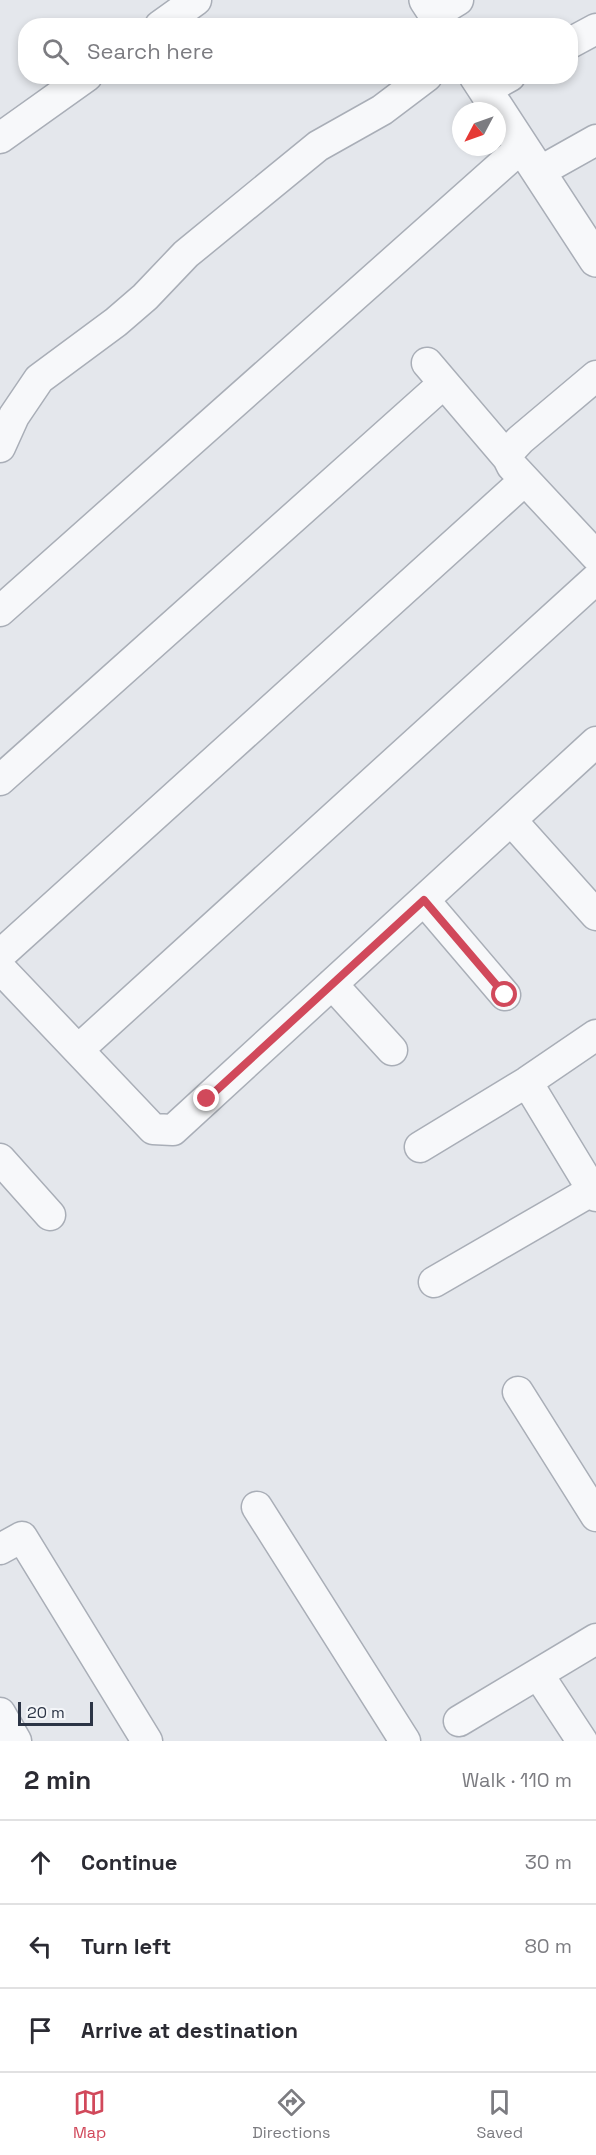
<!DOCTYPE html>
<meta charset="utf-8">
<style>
body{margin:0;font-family:"Space Grotesk",sans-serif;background:#f7f7f7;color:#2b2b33}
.compass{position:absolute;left:452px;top:102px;width:54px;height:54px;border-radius:50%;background:#fff;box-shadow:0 3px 9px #0003;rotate:229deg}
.scale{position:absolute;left:18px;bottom:15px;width:75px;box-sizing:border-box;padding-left:6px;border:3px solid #2b3445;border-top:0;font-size:16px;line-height:21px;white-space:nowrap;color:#2b3445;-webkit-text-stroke:4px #f4f6f9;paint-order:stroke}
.stop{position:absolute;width:18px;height:18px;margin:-14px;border:4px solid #d1495b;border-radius:50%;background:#fff}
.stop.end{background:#d1495b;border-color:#fff;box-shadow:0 2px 6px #0008}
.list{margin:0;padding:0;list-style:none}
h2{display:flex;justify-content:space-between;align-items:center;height:78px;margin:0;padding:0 24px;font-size:26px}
h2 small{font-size:20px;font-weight:400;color:#7c7c81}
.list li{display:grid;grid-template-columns:39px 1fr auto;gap:18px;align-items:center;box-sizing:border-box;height:84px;padding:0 24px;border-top:2px solid #e1e1e2}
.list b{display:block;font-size:22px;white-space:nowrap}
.list em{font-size:20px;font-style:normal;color:#7c7c81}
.icon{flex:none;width:33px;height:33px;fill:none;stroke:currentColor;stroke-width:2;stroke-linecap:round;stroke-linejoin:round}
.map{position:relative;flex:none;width:596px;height:1741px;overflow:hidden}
.search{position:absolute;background:#fff;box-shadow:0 3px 9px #0003;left:18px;right:18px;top:18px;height:66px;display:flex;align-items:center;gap:15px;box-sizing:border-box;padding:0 21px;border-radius:24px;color:#7c7c81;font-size:22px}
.sheet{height:330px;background:#fff}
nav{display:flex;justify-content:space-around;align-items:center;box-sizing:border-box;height:84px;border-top:2px solid #e1e1e2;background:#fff;font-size:16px;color:#7c7c81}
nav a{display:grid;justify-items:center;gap:3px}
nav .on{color:#d1495b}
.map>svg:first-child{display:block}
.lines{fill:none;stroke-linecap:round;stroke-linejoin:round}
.minor-casing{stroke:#a9aeb7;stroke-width:33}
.tertiary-casing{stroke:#a9aeb7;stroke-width:36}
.minor{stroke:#f7f8fa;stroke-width:30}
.tertiary{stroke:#f7f8fa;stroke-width:33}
.route{stroke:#d1495b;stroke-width:8}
</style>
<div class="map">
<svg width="596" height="1741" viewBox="0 0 596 1741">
<rect width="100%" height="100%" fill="#e4e7ec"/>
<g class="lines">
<g class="minor-casing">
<path id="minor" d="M435,14L458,0
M160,26L196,0
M570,43L596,29
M485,90L510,76
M0,138L87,76
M539,172L596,140
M427,363L508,458
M596,376L520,440L508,453V458L512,466L596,556
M0,447L14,416L39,379L116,322L145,297L186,254L318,146L382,110L427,76
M0,611L522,147
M0,780L444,383
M511,820L596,915
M424,900L505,995
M0,955L525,480
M0,968L153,1129L173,1130L596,742
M332,984L392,1050
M78,1050L596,579
M527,1082L596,1196
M420,1147L527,1082L596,1035
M0,1159L50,1215
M434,1282L593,1190
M518,1392L596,1516
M257,1507L405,1741
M0,1549L22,1537L147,1741
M538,1674L582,1741
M0,1713L16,1741
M459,1721L596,1639"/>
</g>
<g class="tertiary-casing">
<path id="tertiary" d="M426,0L443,26
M476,76L596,260"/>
</g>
<use href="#minor" class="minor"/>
<use href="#tertiary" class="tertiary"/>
</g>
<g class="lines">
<path class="route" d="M207,1099L424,900L505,995"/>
</g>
</svg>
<svg class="compass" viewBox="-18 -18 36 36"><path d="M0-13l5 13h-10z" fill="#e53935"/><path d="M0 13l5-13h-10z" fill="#7c7c81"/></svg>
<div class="scale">20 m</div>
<div class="stop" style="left:505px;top:995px"></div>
<div class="stop end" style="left:207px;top:1099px"></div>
<div class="search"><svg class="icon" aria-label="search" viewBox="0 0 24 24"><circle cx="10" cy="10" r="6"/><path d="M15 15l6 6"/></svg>Search here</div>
</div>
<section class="sheet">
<h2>2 min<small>Walk · 110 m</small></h2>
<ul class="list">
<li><svg class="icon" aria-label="ahead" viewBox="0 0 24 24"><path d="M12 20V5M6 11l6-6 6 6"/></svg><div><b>Continue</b></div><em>30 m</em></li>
<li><svg class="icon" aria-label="left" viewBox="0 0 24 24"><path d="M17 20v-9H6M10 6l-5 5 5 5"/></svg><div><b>Turn left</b></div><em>80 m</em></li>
<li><svg class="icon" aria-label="arrive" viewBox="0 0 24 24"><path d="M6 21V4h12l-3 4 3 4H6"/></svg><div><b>Arrive at destination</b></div></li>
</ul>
</section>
<nav>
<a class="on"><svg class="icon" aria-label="map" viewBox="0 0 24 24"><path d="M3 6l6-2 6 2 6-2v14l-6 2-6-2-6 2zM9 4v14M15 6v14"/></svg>Map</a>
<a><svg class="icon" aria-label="directions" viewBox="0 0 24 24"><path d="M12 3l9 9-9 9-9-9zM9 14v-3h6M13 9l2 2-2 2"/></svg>Directions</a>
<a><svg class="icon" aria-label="saved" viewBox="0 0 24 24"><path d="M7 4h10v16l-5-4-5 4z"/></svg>Saved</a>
</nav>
